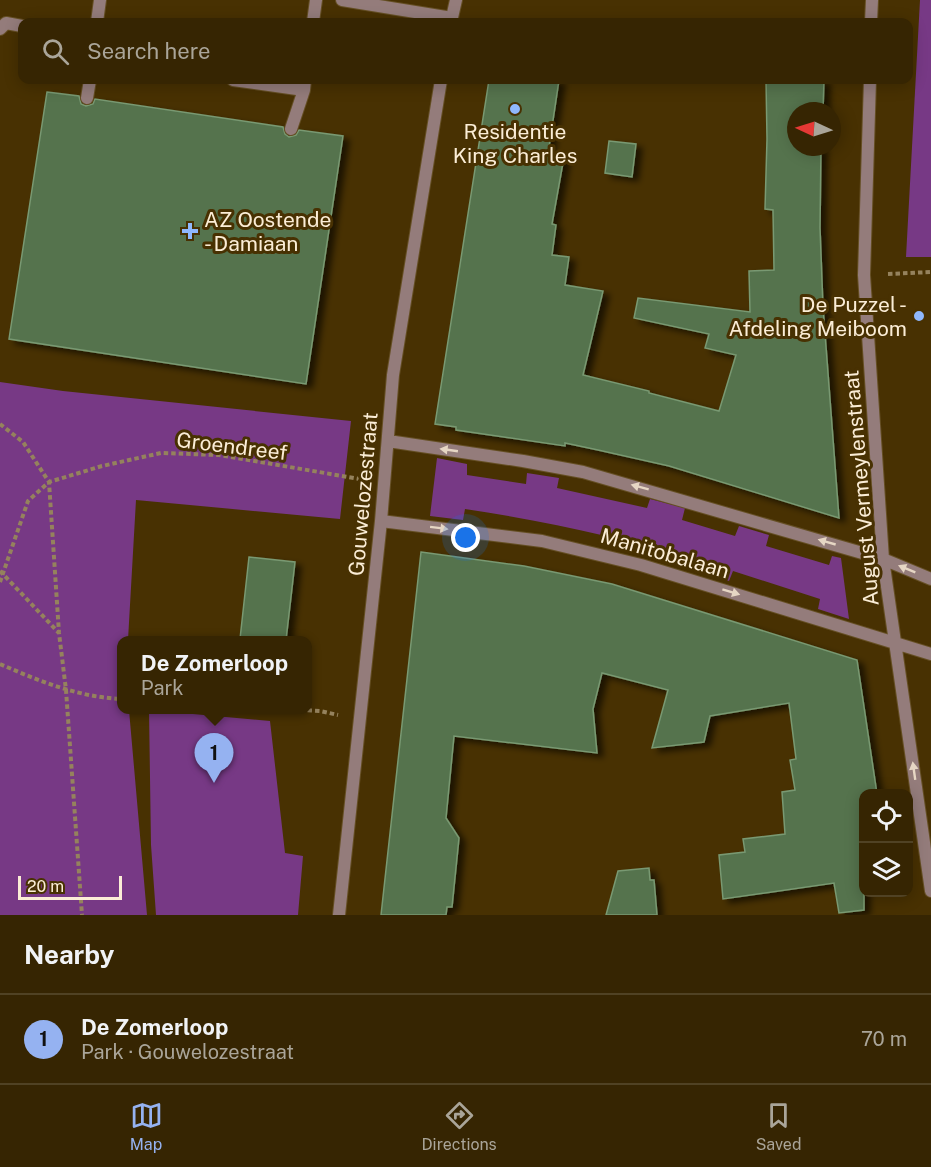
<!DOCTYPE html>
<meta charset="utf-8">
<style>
body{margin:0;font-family:"Public Sans",sans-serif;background:#413111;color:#f1f3f6}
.controls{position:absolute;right:18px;bottom:18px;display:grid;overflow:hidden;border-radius:12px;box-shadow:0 3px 15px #0003}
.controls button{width:54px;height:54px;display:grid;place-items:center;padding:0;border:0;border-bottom:2px solid #504224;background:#362502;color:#f1f3f6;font:30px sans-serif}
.compass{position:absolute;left:787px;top:102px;width:54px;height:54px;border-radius:50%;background:#362502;box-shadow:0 3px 15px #0003;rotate:274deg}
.scale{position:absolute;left:18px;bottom:15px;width:104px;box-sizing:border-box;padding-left:6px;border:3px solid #fbedd6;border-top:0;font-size:16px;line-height:21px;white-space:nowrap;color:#fbedd6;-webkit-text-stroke:4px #483102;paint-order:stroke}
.you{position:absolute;left:466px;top:538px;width:21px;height:21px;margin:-15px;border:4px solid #fff;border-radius:50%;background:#1a73e8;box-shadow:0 0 0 9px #1a73e833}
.badge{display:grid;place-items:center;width:39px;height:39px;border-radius:50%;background:#95b2f1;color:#111;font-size:20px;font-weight:700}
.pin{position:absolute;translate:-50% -50px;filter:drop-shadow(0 2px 3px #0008)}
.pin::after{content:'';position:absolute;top:32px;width:21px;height:18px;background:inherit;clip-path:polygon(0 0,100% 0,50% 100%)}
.popup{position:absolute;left:117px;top:636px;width:195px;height:78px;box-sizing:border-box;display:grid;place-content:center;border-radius:12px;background:#362502;filter:drop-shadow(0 2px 4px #0005);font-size:20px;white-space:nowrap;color:#aaa599}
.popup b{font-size:22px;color:#f1f3f6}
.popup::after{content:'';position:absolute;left:50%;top:100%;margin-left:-12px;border:12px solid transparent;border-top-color:#362502}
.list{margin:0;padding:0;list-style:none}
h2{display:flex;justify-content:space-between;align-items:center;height:78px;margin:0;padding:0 24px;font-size:26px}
h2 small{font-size:20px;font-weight:400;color:#aaa599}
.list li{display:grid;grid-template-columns:39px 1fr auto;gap:18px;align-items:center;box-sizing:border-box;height:90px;padding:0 24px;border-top:2px solid #504224}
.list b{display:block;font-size:22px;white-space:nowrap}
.list p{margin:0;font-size:20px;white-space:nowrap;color:#aaa599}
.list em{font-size:20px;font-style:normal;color:#aaa599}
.icon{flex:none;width:33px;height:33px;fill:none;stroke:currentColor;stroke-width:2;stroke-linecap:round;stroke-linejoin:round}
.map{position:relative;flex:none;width:931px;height:915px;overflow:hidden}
.search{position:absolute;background:#362502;box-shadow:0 3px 15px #0003;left:18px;right:18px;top:18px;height:66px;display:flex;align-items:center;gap:15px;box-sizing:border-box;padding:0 21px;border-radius:12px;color:#aaa599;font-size:22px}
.sheet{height:168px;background:#362502}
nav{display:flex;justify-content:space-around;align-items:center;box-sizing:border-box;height:84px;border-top:2px solid #504224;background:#362502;font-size:16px;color:#aaa599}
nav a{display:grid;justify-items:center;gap:3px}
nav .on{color:#95b2f1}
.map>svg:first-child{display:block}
.green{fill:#773985}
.building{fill:#54734e;stroke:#799972;stroke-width:1.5;filter:url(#shadow)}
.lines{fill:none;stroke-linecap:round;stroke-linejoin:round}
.lane-casing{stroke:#654f24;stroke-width:14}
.street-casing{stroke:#654f24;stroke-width:14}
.path{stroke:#95825d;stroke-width:4;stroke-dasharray:4.5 3;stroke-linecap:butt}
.lane{stroke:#947c7b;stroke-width:12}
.street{stroke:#947c7b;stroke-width:12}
.oneway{fill:#e6d6c4}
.poi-dot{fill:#8fb8fd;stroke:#483102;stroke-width:2}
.labels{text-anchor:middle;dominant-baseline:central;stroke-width:6;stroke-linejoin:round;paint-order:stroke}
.poi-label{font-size:21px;fill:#fbedd6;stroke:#483102}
.street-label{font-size:21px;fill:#fbedd6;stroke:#483102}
</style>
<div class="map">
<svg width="931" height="915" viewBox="0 0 931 915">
<defs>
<filter id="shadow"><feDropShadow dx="6" dy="4" stdDeviation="3" flood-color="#0009"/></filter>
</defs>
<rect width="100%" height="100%" fill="#483102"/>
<path class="green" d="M920,0H931V257H906Z
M0,382L63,391L351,421L340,519L136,500L128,640H121V710H129L147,915H0Z
M437,458L467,464V475L526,484L527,473L559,478L557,488L647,508L650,499L685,508L682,520L735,536L739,526L769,535L766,546L829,565L832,556L841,558L849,619L818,609L820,599L733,571L729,581L700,572L703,560C624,539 546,521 465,509L463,520L430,516Z
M149,710L270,721L285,853L303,856L298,915H156L151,845Z"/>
<path class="building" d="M489,80H559L548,154L564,157L552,224L556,225L552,255L569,257L565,285L603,291L583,375L649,391V393L719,411L736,355L705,348L709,334L634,318L638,298L750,312L749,271L774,270L773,210L765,209L767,139L766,80H824L823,111H796V147H821L820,228L823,307L839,518L669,466L598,450L565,443V446L456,430V427L435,424Z
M47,92L79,96L81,104L86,106L93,104L95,99L283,127L285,134L289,137L296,135L299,130L343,136L306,384L9,339Z
M609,141L636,144L632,177L605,173Z
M421,552L524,566L612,584L857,660L877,794H864V910L839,913L834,883L723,899L719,855L745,852L743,839L785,834L782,792L795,790L790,760L796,759L789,703L710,716L704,742L652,748L668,690L602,673L593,709L597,753L454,736L446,818L459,838L452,907H447L446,915H381Z
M249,557L295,562L286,640L240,639Z
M649,868L650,880H654L657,915H606L618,871Z"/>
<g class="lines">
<g class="lane-casing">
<path id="lane" d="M342,0L452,18
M97,22L100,0
M313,22L316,0
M0,29L6,23L22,26
M233,80L304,90L305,80
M87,98L90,80
M291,129L304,90"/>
</g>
<g class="street-casing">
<path id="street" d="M451,22L456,0
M871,22L872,0
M870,80L864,275L883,559L931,891
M388,441L523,461L583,472L883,559L931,579
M381,521L542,541L641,565L931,654
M339,915L381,521L393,375L441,80"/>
</g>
<path class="path" d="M888,274L931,272
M0,424L23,442L49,482L59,633L66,690L82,915
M0,571L59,633
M0,582L28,501L49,482L102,466L161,453L219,455L360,479
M0,664C39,681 78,697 121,699
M300,710L320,711L338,715"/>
<use href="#lane" class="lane"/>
<use href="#street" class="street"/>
</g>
<defs><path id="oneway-solid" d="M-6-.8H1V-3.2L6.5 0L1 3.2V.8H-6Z" transform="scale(1.5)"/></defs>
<g class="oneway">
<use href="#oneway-solid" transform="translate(449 450) rotate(-172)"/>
<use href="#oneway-solid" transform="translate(640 487) rotate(-165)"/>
<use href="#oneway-solid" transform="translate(439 528) rotate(7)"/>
<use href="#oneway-solid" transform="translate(827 542) rotate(-164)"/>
<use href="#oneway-solid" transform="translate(907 569) rotate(-158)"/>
<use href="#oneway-solid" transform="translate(731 592) rotate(17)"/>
<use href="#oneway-solid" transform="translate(914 771) rotate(-98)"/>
</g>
<g class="poi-dot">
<circle cx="515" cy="109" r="6"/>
<path d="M187 222h6v6h6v6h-6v6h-6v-6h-6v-6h6z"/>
<circle cx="919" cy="316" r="6"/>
</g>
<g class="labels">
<g class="poi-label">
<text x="515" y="131">Residentie<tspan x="515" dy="24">King Charles</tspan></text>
<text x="204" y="219" text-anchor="start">AZ Oostende<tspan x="204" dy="24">- Damiaan</tspan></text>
<text x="907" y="304" text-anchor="end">De Puzzel -<tspan x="907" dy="24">Afdeling Meiboom</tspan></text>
</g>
<g class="street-label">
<text transform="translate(232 446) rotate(7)">Groendreef</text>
<text transform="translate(861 488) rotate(-95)">August Vermeylenstraat</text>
<text transform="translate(363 494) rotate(-85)">Gouwelozestraat</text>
<text transform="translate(665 553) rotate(16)">Manitobalaan</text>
</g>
</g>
</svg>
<div class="controls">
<button><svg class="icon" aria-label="locate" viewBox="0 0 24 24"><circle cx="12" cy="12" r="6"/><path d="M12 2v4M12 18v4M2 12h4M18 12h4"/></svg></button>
<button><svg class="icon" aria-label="layers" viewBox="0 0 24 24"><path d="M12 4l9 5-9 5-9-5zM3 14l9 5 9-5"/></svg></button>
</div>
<svg class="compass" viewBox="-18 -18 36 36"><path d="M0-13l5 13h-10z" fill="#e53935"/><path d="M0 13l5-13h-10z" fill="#aaa599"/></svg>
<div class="scale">20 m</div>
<div class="you"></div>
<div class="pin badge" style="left:214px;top:783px">1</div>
<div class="popup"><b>De Zomerloop</b>Park</div>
<div class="search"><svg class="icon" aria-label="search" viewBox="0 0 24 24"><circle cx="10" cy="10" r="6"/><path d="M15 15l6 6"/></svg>Search here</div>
</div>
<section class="sheet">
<h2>Nearby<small></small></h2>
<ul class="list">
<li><span class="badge">1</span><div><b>De Zomerloop</b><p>Park · Gouwelozestraat</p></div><em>70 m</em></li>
</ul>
</section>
<nav>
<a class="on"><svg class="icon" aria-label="map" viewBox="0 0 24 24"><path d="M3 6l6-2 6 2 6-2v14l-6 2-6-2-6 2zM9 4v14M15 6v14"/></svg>Map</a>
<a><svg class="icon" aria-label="directions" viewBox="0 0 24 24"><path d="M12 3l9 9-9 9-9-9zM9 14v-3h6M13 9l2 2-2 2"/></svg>Directions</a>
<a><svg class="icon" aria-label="saved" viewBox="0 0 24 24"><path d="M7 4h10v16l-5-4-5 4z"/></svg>Saved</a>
</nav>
